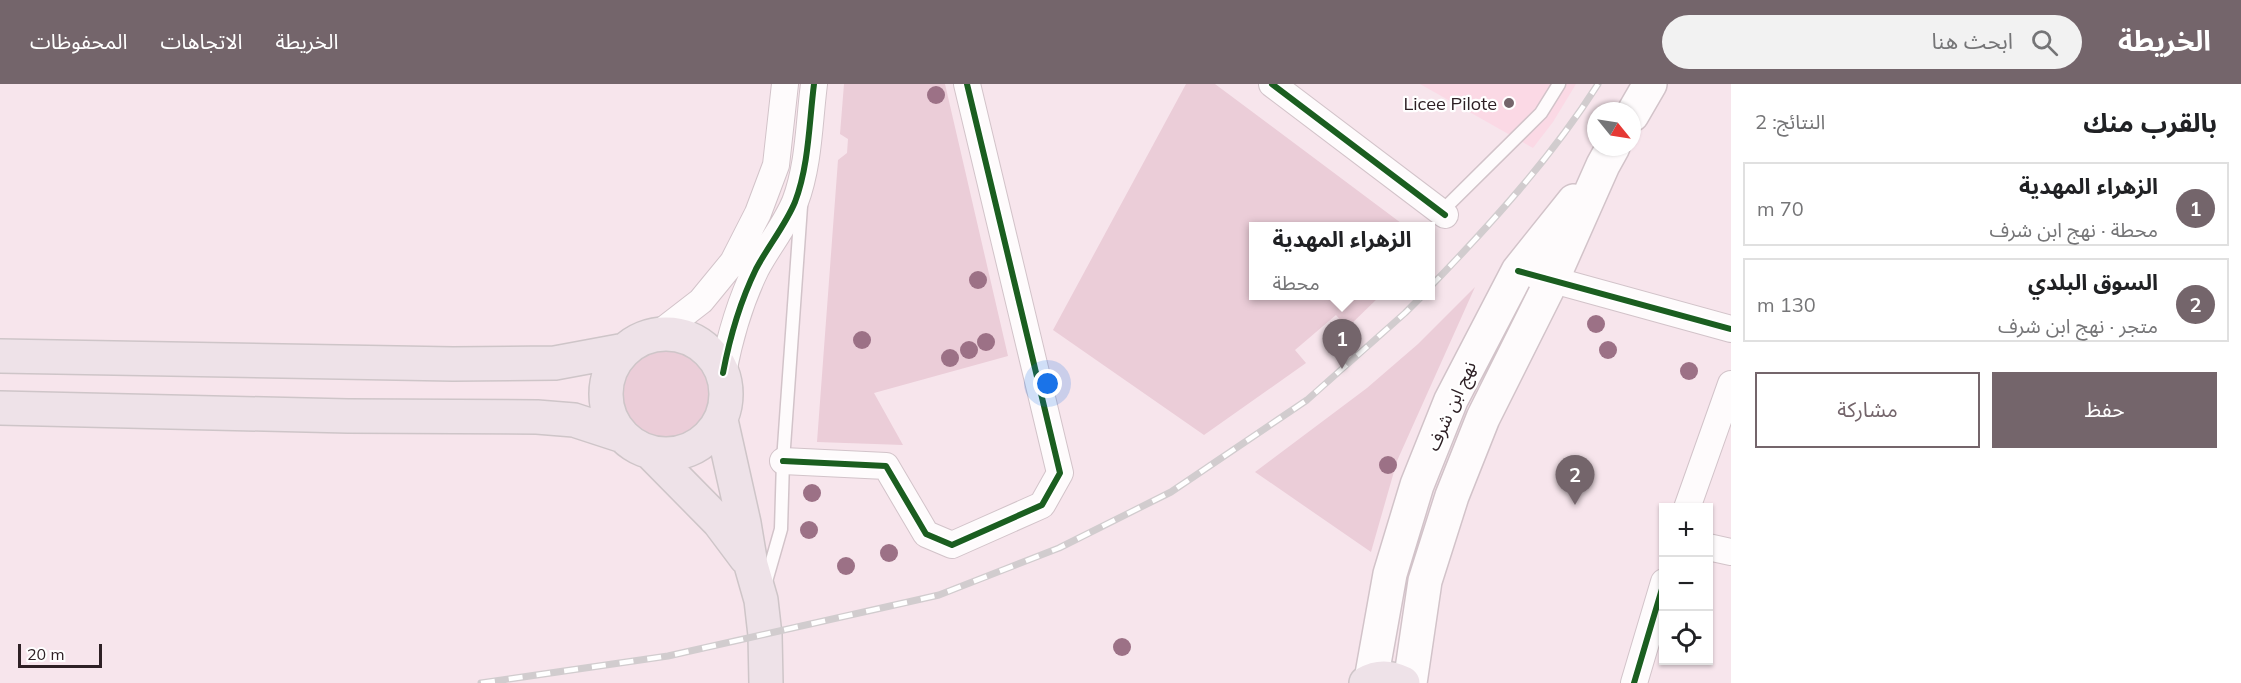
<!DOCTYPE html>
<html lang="ar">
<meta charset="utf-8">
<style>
body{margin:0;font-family:Mulish,"Noto Sans Arabic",sans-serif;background:#f2f2f2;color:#202124;direction:rtl}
.controls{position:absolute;right:18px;bottom:18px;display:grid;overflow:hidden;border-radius:0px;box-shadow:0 2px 4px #0004}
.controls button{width:54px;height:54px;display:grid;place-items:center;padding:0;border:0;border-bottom:2px solid #e0e0e0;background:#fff;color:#202124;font:30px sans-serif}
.compass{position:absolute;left:1587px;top:18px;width:54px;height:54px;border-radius:50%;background:#fff;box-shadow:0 2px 4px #0004;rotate:120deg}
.scale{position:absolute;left:18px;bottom:15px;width:84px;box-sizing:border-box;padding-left:6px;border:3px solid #2e2025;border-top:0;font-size:16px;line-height:21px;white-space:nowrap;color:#2e2025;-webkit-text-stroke:4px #fff;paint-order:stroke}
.you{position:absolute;left:1048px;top:300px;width:21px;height:21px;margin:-15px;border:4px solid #fff;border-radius:50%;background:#1a73e8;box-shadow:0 0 0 9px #1a73e833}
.badge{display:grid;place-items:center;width:39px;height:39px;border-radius:50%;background:#74656b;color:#fff;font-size:20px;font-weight:700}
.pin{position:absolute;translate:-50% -50px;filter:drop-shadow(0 2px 3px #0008)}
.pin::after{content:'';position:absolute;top:32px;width:21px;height:18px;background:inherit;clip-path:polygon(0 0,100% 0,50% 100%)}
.popup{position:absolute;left:1249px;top:138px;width:186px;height:78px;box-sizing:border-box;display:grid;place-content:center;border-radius:0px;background:#fff;filter:drop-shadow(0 2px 4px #0005);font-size:20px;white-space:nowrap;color:#757577}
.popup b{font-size:22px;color:#202124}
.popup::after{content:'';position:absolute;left:50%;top:100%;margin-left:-12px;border:12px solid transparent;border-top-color:#fff}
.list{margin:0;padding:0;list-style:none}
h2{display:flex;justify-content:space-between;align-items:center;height:78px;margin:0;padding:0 24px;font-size:26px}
h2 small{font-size:20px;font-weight:400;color:#757577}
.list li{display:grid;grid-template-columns:39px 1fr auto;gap:18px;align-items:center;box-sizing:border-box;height:84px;margin:0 12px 12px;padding:0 12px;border:2px solid #e0e0e0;border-radius:0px}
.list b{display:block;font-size:22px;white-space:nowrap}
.list p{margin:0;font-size:20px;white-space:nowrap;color:#757577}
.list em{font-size:20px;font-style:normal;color:#757577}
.actions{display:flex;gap:12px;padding:18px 24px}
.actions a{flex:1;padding:14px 0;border:2px solid #74656b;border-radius:0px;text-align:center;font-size:21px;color:#74656b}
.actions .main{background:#74656b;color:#fff}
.icon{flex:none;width:33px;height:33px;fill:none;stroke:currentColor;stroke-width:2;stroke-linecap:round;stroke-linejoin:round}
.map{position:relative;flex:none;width:1731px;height:599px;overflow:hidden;direction:ltr}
header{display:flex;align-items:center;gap:36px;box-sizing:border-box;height:84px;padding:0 30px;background:#74656b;color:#fff}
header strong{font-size:28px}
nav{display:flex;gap:33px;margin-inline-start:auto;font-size:21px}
.search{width:420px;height:54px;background:#f2f2f2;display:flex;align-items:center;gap:15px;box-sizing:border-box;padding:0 21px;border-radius:33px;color:#757577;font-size:22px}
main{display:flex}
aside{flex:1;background:#fff}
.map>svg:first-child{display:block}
.built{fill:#fbd9e5}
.green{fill:#ebcdd8}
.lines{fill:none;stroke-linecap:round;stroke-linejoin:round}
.service-casing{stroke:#d2c3c9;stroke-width:15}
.minor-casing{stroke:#d2c3c9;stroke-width:28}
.secondary-casing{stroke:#d2c3c9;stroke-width:36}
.primary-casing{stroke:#cec5c8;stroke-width:36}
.service{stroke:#fefbfc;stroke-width:12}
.minor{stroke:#fefbfc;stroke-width:26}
.secondary{stroke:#fefbfc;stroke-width:33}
.primary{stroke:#eee2e8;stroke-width:33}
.rail-casing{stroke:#d1ccce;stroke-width:7}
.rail{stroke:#fff;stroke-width:4.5;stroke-dasharray:14;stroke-linecap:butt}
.cycleway-casing{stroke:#fff;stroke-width:10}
.cycleway{stroke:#1b5e20;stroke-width:6}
.tree{fill:#9c7186}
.poi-dot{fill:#74656b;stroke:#fff;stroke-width:2}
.labels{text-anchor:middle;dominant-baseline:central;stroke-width:4.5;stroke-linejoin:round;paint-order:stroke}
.poi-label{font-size:18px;fill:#2e2025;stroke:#fff;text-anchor:end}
.street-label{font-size:18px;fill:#2e2025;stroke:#fff}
</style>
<header>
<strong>الخريطة</strong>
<div class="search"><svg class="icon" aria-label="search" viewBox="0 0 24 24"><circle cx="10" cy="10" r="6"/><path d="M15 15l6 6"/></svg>ابحث هنا</div>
<nav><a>الخريطة</a><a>الاتجاهات</a><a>المحفوظات</a></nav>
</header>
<main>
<aside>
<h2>بالقرب منك<small>النتائج: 2</small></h2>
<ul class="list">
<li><span class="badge">1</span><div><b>الزهراء المهدية</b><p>محطة · نهج ابن شرف</p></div><em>70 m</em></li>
<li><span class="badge">2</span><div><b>السوق البلدي</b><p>متجر · نهج ابن شرف</p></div><em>130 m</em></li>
</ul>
<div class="actions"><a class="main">حفظ</a><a>مشاركة</a></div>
</aside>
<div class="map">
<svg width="1731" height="599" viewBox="0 0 1731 599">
<rect width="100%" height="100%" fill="#f7e5ec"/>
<path class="built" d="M1420,0H1576L1553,38L1533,64Z"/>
<path class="green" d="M844,0H945L1008,272L874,309L903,361L817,358L838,76L847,69L848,55L840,50Z
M1186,0H1215L1405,142H1254V212H1380L1347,244L1336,231L1295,266L1306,279L1204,351L1053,246Z
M1475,203L1397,377L1371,468L1255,388L1367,304L1418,260Z
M620 312a49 49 0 1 1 98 0a49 49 0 1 1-98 0Z"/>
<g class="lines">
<g class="service-casing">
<path id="service" d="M1441,128L1541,29L1559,0
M765,501L781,445L783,377L801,122"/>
</g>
<g class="minor-casing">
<path id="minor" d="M1272,0L1445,131
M1535,191L1731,245
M657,251L701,217L733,178L758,129L776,81L785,0
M723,289C730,252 739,220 756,185C768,162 785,142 795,118C809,81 809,39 814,0
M783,377L886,382L926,450L952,461L1042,421L1060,389L967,0
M1687,424L1731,300
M1708,463L1731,468
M1634,599L1664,498"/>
</g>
<g class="secondary-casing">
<path id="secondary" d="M1632,31L1650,0
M1371,596L1390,490L1417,401L1451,316L1518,187L1574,117
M1410,599L1425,497L1452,412L1483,334L1552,196L1603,81L1613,63"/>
</g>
<g class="primary-casing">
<path id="primary" d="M606 310a60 60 0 1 1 120 0a60 60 0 1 1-120 0Z
M0,272L453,280L555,279L625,266
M0,324L348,332L537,333L574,336L620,351
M721,336L744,439L751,481L761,516L765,551L766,599
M651,369L719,438L746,474
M1366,599C1378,592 1391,593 1403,599"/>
</g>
<use href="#service" class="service"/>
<use href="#minor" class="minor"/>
<use href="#secondary" class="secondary"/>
<use href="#primary" class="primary"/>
<g class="rail-casing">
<path id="rail" d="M1430,203C1491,140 1551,74 1598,0
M481,599L668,572L939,511L1059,464L1171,408L1307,316L1405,229L1422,212"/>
</g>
<use href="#rail" class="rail"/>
<g class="cycleway-casing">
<path id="cycleway" d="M1272,0L1445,131
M1518,187L1731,245
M723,289C730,252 739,220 756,185C768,162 785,142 795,118C809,81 809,39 814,0
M783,377L886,382L926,450L952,461L1042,421L1060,389L967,0
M1634,599L1664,498"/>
</g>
<use href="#cycleway" class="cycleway"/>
</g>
<g class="tree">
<circle cx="936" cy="11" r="9"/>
<circle cx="978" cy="196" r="9"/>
<circle cx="1596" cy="240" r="9"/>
<circle cx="862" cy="256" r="9"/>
<circle cx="986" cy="258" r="9"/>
<circle cx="969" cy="266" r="9"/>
<circle cx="1608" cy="266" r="9"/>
<circle cx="950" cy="274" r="9"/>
<circle cx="1689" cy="287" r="9"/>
<circle cx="1388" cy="381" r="9"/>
<circle cx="812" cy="409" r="9"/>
<circle cx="809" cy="446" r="9"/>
<circle cx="889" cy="469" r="9"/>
<circle cx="846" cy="482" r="9"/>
<circle cx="1122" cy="563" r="9"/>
</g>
<circle class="poi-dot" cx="1509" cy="19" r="6"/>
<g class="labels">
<g class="poi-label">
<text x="1497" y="19">Licee Pilote</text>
</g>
<g class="street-label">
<text transform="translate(1451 322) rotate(-66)">نهج ابن شرف</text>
</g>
</g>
</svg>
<div class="controls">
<button>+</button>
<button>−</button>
<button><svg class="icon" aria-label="locate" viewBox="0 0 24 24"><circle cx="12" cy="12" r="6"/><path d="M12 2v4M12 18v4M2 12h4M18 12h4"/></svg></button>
</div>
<svg class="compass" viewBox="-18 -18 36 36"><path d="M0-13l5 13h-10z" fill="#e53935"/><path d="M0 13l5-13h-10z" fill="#757577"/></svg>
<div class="scale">20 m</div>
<div class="you"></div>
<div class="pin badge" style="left:1342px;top:285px">1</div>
<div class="popup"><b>الزهراء المهدية</b>محطة</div>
<div class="pin badge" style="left:1575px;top:421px">2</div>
</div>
</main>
